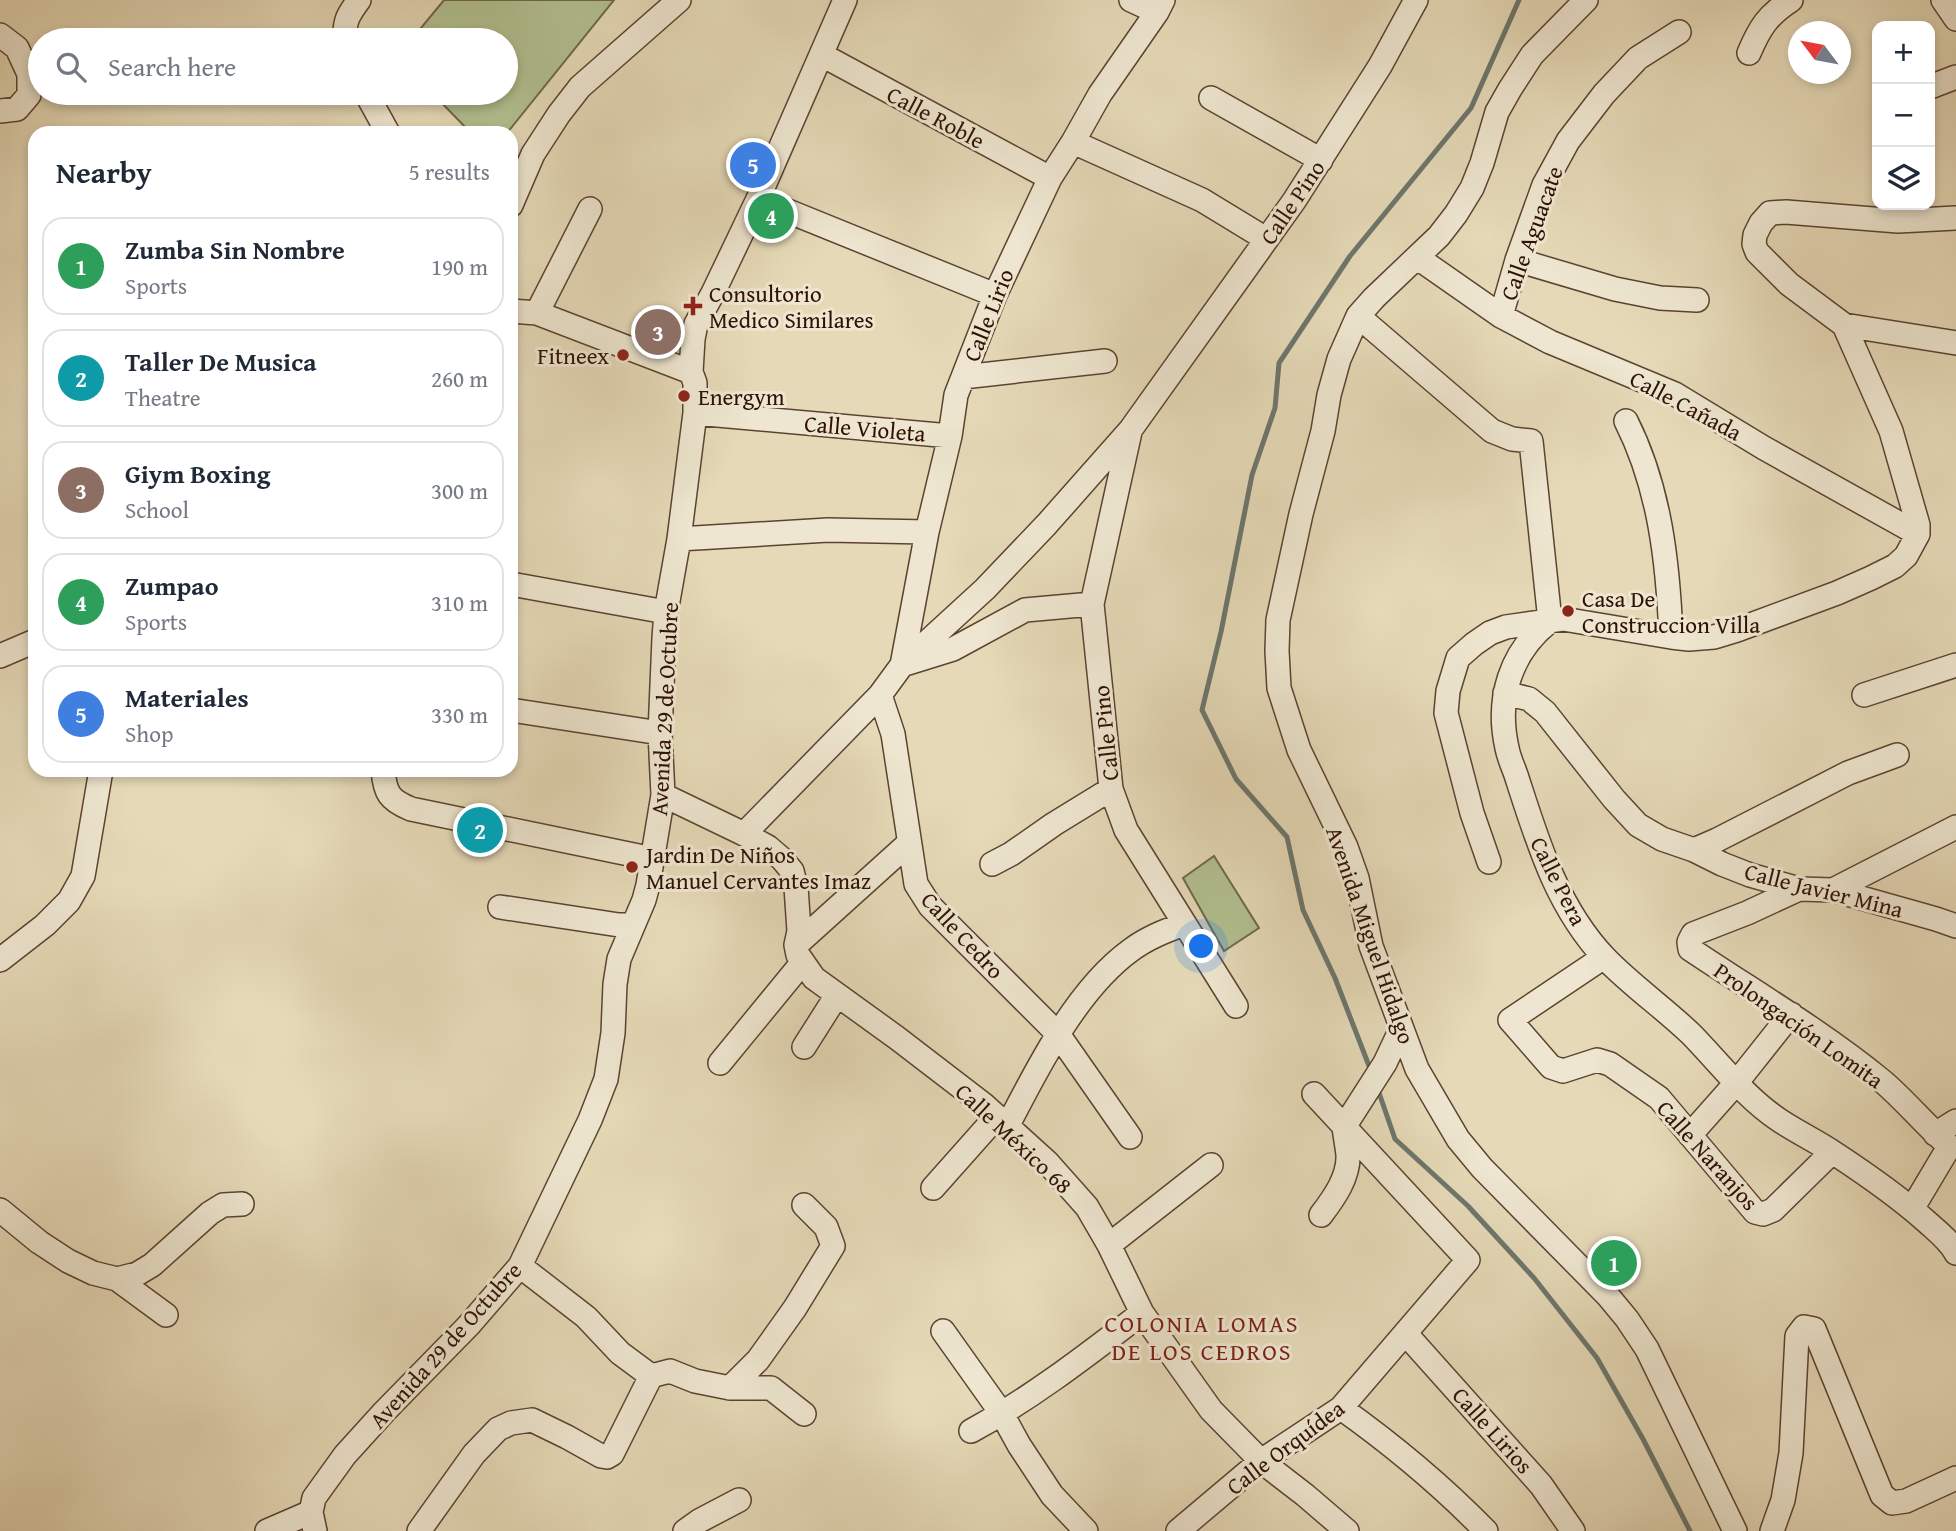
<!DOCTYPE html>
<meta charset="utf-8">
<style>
body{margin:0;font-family:"Gentium Book Plus",serif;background:#f6f6f7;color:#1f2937}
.controls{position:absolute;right:21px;top:21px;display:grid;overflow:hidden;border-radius:14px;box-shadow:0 4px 10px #0003}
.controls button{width:63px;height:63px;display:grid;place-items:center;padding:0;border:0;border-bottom:2px solid #e0e1e3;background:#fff;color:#1f2937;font:35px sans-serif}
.compass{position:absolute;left:1788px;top:21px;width:63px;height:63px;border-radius:50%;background:#fff;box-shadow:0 4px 10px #0003;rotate:302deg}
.you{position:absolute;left:1202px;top:947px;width:24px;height:24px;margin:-18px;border:5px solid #fff;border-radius:50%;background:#1a73e8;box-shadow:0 0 0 10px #1a73e833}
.badge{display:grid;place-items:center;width:46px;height:46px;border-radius:50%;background:#8f2418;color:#fff;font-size:23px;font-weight:700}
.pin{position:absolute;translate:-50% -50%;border:4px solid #fff;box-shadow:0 2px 7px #0006}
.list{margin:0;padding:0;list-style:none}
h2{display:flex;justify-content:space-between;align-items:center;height:91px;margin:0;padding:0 28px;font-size:30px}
h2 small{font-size:23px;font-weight:400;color:#747a83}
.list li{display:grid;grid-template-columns:46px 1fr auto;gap:21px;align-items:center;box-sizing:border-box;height:98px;margin:0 14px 14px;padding:0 14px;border:2px solid #e0e1e3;border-radius:21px}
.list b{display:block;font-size:26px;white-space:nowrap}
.list p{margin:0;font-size:23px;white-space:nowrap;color:#747a83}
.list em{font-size:23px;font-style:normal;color:#747a83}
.icon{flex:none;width:38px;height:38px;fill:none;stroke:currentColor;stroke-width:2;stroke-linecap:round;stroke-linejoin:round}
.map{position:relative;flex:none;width:1956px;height:1531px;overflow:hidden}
.search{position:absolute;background:#fff;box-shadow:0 4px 10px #0003;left:28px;top:28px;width:490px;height:77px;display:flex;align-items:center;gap:18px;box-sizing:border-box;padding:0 24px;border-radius:38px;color:#747a83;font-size:26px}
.panel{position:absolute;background:#fff;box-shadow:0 4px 10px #0003;left:28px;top:126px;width:490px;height:651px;border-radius:21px}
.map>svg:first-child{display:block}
.green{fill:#b2c090;stroke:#70684a;stroke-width:2}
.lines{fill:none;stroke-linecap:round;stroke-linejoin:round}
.stream{stroke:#6d766d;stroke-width:5}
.minor-casing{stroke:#5c4331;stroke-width:26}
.minor{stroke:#eee6d0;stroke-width:23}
.poi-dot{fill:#8f2418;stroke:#eee6d0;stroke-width:2.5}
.labels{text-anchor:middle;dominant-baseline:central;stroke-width:6;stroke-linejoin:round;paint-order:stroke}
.street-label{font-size:23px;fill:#2f1104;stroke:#eee6d0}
.poi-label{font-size:23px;fill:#2f1104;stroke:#eee6d0;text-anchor:start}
.neighbourhood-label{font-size:24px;letter-spacing:2px;fill:#7a1f14;stroke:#eee6d0}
</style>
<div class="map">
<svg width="1956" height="1531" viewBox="0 0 1956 1531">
<rect width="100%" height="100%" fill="#e5d9b7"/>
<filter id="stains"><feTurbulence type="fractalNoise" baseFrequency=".00286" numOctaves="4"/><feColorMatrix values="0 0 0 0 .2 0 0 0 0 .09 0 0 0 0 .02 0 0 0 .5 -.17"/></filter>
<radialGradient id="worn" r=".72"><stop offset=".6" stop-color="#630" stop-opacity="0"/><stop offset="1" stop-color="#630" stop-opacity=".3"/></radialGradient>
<path class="green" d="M444,0H614L507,133H471L432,93H506V40H411Z
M1214,856L1259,928L1224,951L1183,878Z"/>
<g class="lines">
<path class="stream" d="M1371,1071L1335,978L1303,910L1287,837L1236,779L1202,710L1221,632L1252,475L1275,408L1279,363L1350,256L1471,108L1519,0
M1377,1087L1395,1139L1468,1206L1534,1278L1597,1358L1643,1439L1690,1531"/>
<g class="minor-casing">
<path id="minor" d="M1131,0L1157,12
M1586,0L1532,55L1510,89L1497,112L1482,163L1472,188L1456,214L1439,236L1374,298L1358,316L1339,359L1329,395L1323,431L1301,514L1278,620L1277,651L1279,688L1299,750L1346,847L1357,878L1371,946L1417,1069L1458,1139L1482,1168L1608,1296L1627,1319L1647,1349L1735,1531
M1943,0L1956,19
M0,35L17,48L29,74V95L17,109L0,111
M345,40C344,21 348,15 359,0
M1749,53C1760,27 1768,15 1791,0
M822,55L1050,178
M1930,87L1956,77
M366,93L388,133
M1211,98L1321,160
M1073,142L1202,200L1266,239
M758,199L995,295
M511,205L533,154L559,114L580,87L679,0
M1418,258L1501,316L1550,342L1675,394L1764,448L1918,534
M1517,260L1615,289L1660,298L1697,300
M511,311L537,313L691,372
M537,313L590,209
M1358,316L1492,431L1512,439L1531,441L1550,621C1510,652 1496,699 1507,748C1509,759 1514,768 1517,778C1538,843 1557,907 1605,958C1632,986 1664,1008 1692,1035C1720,1064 1746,1098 1779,1120C1797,1132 1816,1141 1834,1153C1866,1174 1899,1197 1927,1222C1938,1232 1949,1240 1956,1253
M1501,316L1517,260L1544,185L1568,141L1604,94L1638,58L1679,32
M1844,325L1956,343
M963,377L1105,361
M695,413L950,436
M1626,421C1660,488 1668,563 1671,637
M1130,432L1092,604L1111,789L1126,830L1236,1006
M679,539L828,530L927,532
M511,584L666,612
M0,656L35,641
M908,663L953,649L1025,610L1092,604
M902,665L927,532L950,436L956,395L995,295L1050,178L1073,142L1100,94L1157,12L1163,0
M1505,693L1529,699L1545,712L1614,799L1638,825L1662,839L1694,850L1722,864L1750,875L1799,889L1833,890L1936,919L1956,926
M880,695L893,734L916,884L930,906L1058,1034L1130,1137
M1864,695L1956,665
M511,710L660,733
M383,770C385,793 389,800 411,809L653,859
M663,795L744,834L768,847L782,859L792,871L796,887L799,931L796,945L798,955L814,978L897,1038L983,1104L1047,1162L1087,1207L1109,1245L1142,1313L1211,1410L1261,1461L1305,1495L1347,1531
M744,834L880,695L902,665L985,589L1047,524L1131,429L1294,201L1380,66L1416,0
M1694,850L1717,840L1848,773L1897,755
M1489,862L1472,813L1446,713L1448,691L1458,658L1474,644L1490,633L1506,627L1563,619L1671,637L1689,639L1714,637L1737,630L1837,593L1871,578L1895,566L1906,556L1918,534V525L1891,431L1844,325L1789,284L1757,252L1754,244L1755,235L1761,223L1770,213L1786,212L1898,221L1956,218
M992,864L1011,854L1054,824L1111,789
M1799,889L1747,913L1693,934L1689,942L1690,949C1754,992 1821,1031 1881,1080C1904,1099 1924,1124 1947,1144L1948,1149L1946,1152L1912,1209
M1833,890L1956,827
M500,907L619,925H632
M796,945L909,843
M1604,957L1510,1020L1551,1067L1563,1071L1597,1060L1610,1064L1659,1098L1755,1212L1763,1214L1773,1210L1832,1152
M0,960L45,925L69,901L83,876L101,770
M804,1047L837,995
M720,1063L802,963
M1008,1125C1038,1067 1077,989 1131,950C1147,938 1165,931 1184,924
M1935,1134L1956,1121
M1690,1135L1737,1082L1791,1014
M933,1188L997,1116
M0,1210L39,1242L68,1261L93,1273L117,1279L166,1315
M1321,1215C1334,1198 1349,1177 1348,1155C1347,1145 1345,1136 1344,1127L1385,1063L1401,1029
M1109,1245L1211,1165
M520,1266L586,1317L620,1353L651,1376
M117,1279L137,1274L152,1265L210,1213L223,1205L242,1204
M943,1331L1002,1414L1019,1445L1052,1495L1086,1531
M1406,1334L1541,1485L1573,1531
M651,1376L670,1371L695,1381L730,1388L758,1360L795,1308L833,1246L826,1227L804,1205
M730,1388H771L804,1414
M1341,1408C1393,1445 1442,1486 1486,1531
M971,1431C1032,1398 1087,1355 1142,1313
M267,1531L311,1512
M315,1531L311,1512L314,1498L345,1455L384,1412L469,1325L520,1266L590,1120L606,1079L613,1033L615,984L619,959L644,900L648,885L663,795L660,733L664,638L666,612L679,539L695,413V383L691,372L693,339L696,324L713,293L758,199L845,0
M419,1531L474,1454L498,1429L511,1423L532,1420L567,1437L601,1456L607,1457L612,1454L651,1376
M685,1531L699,1521L739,1500
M1178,1531L1261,1461L1341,1408L1468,1260L1314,1094
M1772,1531L1783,1500L1791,1453L1797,1336L1804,1327L1814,1329L1882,1495L1892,1503L1906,1501L1956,1478"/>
</g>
<use href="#minor" class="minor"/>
</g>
<g class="poi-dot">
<path d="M689.5 295.5h7v7h7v7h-7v7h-7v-7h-7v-7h7z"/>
<circle cx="623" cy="355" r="7"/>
<circle cx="684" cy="396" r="7"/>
<circle cx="1568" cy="611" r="7"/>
<circle cx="632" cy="867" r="7"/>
</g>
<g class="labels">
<g class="street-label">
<text transform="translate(936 117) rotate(28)">Calle Roble</text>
<text transform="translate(1292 202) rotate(-56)">Calle Pino</text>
<text transform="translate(1531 233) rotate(-70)">Calle Aguacate</text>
<text transform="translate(988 315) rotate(-68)">Calle Lirio</text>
<text transform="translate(1686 405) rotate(28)">Calle Cañada</text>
<text transform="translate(865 428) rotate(5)">Calle Violeta</text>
<text transform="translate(664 709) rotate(-87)">Avenida 29 de Octubre</text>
<text transform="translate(1105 733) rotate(-96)">Calle Pino</text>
<text transform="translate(1559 881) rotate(63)">Calle Pera</text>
<text transform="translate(1824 890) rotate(14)">Calle Javier Mina</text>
<text transform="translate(963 935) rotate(47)">Calle Cedro</text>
<text transform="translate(1371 935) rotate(71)">Avenida Miguel Hidalgo</text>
<text transform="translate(1799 1025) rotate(35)">Prolongación Lomita</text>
<text transform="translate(1014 1138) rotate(43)">Calle México 68</text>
<text transform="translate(1708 1155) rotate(48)">Calle Naranjos</text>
<text transform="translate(445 1345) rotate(-48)">Avenida 29 de Octubre</text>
<text transform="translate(1493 1430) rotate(48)">Calle Lirios</text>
<text transform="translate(1285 1447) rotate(-37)">Calle Orquídea</text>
</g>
<g class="poi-label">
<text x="709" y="293">Consultorio<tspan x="709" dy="26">Medico Similares</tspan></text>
<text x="609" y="355" text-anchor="end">Fitneex</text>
<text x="698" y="396">Energym</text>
<text x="1582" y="598">Casa De<tspan x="1582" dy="26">Construccion Villa</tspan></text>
<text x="646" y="854">Jardin De Niños<tspan x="646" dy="26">Manuel Cervantes Imaz</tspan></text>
</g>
<g class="neighbourhood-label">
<text x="1202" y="1323">COLONIA LOMAS<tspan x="1202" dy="28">DE LOS CEDROS</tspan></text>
</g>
</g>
<rect width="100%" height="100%" filter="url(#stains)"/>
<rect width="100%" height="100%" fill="url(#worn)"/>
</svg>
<div class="controls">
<button>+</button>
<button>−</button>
<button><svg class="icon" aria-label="layers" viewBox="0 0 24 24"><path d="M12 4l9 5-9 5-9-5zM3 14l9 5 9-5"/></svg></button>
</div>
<svg class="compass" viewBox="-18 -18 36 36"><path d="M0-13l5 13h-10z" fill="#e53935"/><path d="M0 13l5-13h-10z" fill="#747a83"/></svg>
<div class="you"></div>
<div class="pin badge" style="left:1614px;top:1263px;background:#2e9e5b">1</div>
<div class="pin badge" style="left:480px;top:830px;background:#0f9aa8">2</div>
<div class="pin badge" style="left:658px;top:332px;background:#8d6e63">3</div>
<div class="pin badge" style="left:771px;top:216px;background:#2e9e5b">4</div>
<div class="pin badge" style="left:753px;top:165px;background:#3f7fe0">5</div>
<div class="search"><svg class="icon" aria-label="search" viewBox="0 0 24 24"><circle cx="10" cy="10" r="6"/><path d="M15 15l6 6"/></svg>Search here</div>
<section class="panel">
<h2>Nearby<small>5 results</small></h2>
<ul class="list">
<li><span class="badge" style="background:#2e9e5b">1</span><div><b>Zumba Sin Nombre</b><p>Sports</p></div><em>190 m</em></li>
<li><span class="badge" style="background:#0f9aa8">2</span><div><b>Taller De Musica</b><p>Theatre</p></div><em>260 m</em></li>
<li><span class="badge" style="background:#8d6e63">3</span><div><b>Giym Boxing</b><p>School</p></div><em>300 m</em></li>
<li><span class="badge" style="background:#2e9e5b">4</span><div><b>Zumpao</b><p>Sports</p></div><em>310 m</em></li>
<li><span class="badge" style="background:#3f7fe0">5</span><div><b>Materiales</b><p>Shop</p></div><em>330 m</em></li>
</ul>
</section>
</div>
